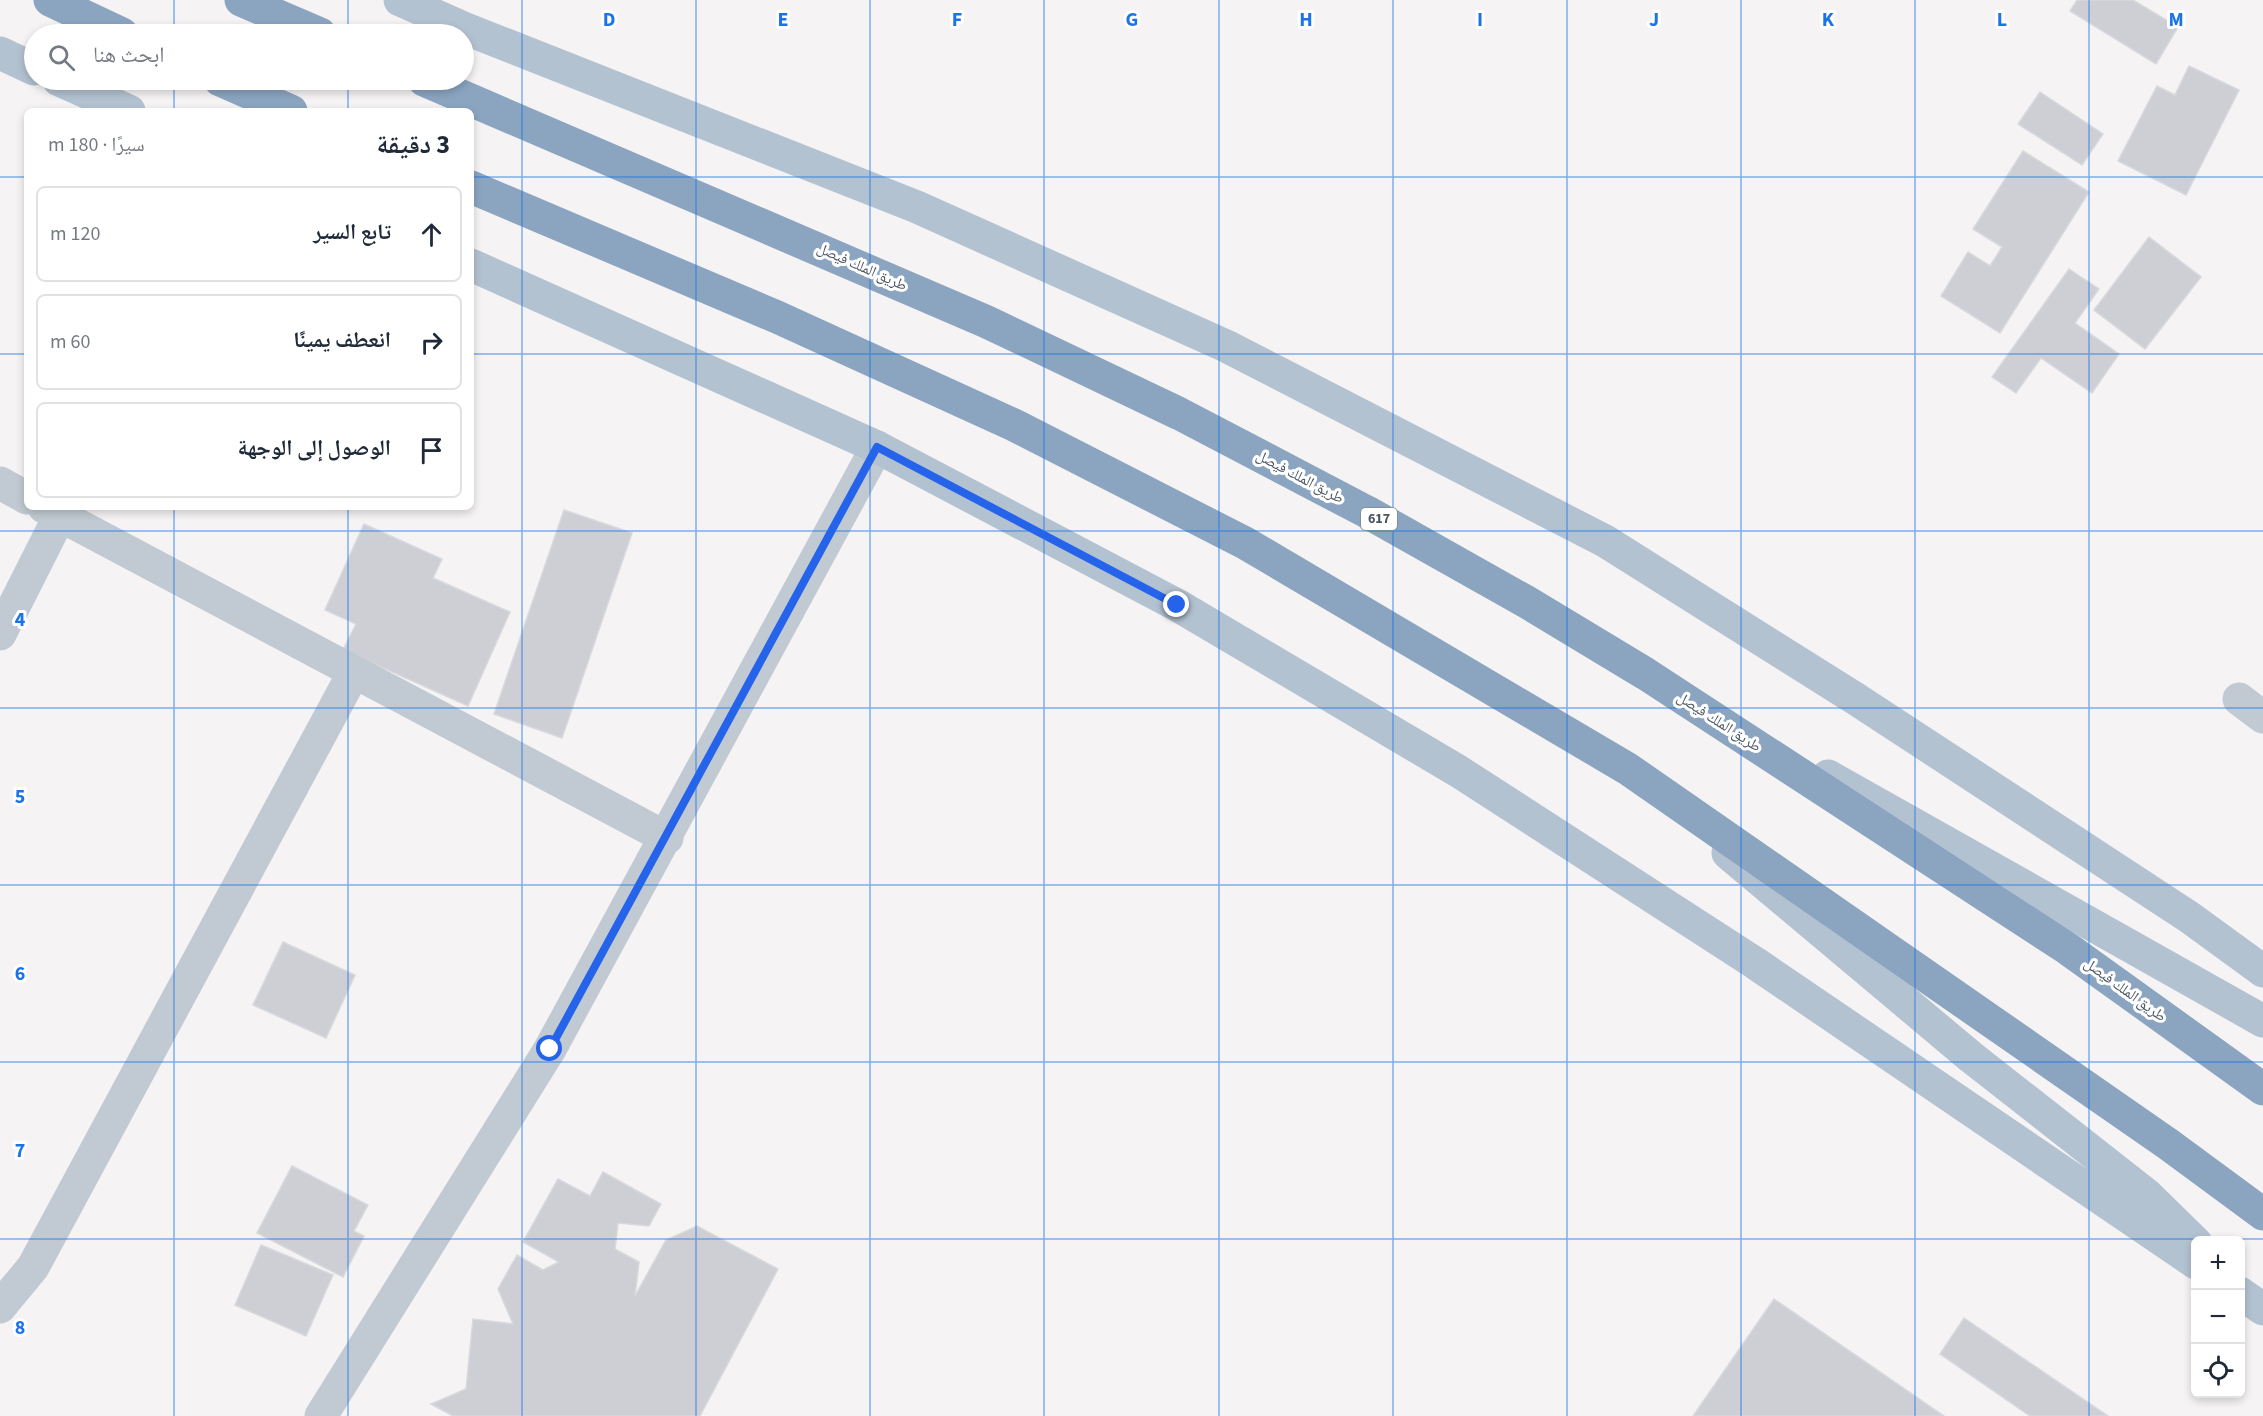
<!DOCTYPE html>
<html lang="ar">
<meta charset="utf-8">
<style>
body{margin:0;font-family:"Source Sans 3","Noto Naskh Arabic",sans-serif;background:#f6f6f7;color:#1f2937;direction:rtl}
.controls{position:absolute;right:18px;bottom:18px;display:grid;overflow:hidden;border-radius:9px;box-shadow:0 3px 9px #0003}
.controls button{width:54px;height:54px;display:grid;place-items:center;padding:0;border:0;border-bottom:2px solid #e0e1e3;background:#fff;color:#1f2937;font:30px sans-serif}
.stop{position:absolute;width:18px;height:18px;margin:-14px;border:4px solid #2563eb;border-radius:50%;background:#fff}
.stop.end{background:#2563eb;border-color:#fff;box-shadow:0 2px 6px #0008}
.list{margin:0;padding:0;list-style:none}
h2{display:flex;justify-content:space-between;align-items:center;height:78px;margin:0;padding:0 24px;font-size:26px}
h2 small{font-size:20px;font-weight:400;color:#747a83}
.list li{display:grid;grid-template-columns:39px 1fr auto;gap:18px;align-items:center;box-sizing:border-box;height:96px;margin:0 12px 12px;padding:0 12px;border:2px solid #e0e1e3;border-radius:9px}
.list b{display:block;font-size:22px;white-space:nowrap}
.list em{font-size:20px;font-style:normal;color:#747a83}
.icon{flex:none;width:33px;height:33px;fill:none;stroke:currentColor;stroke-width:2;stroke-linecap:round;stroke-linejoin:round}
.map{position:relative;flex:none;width:2263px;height:1416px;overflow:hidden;direction:ltr}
.search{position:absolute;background:#fff;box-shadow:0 3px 9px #0003;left:24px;top:24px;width:450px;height:66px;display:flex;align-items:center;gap:15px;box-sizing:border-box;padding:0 21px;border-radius:33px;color:#747a83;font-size:22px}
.panel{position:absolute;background:#fff;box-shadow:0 3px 9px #0003;left:24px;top:108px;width:450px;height:402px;border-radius:9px;direction:rtl}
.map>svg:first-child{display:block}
.building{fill:#cdcfd5;stroke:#d7d9de;stroke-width:1.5}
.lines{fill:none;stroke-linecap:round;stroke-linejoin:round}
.minor{stroke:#c1cad2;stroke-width:33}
.major{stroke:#b3c2d1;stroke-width:33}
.highway{stroke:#8ba5c1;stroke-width:33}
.route{stroke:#2563eb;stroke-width:8}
.grid{fill:none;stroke:#1a73e8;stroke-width:1.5;stroke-opacity:0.55}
.labels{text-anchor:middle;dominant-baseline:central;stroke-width:6;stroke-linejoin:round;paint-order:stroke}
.shield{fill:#fff;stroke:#808990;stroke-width:1.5}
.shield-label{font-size:14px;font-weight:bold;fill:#4a5661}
.street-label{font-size:15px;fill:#4a5661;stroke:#fff}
.grid-label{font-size:20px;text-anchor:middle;font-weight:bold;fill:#1a73e8;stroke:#fff;stroke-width:6;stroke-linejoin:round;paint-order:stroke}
</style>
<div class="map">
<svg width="2263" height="1416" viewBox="0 0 2263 1416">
<rect width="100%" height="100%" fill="#f5f3f3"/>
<path class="building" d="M2077,0H2133L2178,27L2156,64L2070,11Z
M2189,66L2239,90L2186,195L2118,161L2157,86L2175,95Z
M2040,92L2103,134L2082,165L2018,124Z
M2023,151L2089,192L2000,333L1941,296L1968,252L1990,266L2002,247L1973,229Z
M2149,237L2201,277L2145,349L2094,310Z
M2069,269L2099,289L2075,323L2119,354L2092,393L2041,358L2016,393L1992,377Z
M564,510L632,533L562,738L494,714Z
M364,524L442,559L433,578L510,612L468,706L343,650L356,624L325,610Z
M283,942L355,975L326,1038L253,1005Z
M292,1166L368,1205L354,1231L364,1236L343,1277L257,1233Z
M603,1172L661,1204L649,1226L618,1223L615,1249L639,1262L635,1296L666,1240L697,1226L778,1269L700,1416H453L431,1404L466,1389L473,1319L513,1324L498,1289L517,1255L543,1270L559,1262L523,1242L558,1179L590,1196Z
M261,1245L333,1275L306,1336L235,1305Z
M1774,1299L1944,1416H1693Z
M1964,1318L2108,1416H2030L1940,1354Z"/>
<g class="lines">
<path class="minor" d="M0,483L27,498
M44,507L667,838
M0,634L60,515
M2239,699L2263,717
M0,1307L33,1267L354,672
M321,1416L550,1049L877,447"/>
<path class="major" d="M400,0L466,29L917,207L1226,346L1605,541L1856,699L2189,917L2263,971
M0,53L34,69
M59,80L129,111
M471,265L877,447L1177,605L1458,771L1755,963L2196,1263
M1828,776L2263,1021
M1728,853L1971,1057L2147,1195L2196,1243
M2240,1293L2263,1309"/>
<path class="highway" d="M50,0L122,34
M241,0L320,34
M220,80L291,111
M424,80L987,322L1180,414L1367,512L1525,601L1646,674L2068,949L2263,1089
M471,187L777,317L1014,425L1245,543L1628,769L2168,1144L2263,1214"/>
</g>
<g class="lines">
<path class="route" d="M550,1049L877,447L1177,605"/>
</g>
<path class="grid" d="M174,0V34M348,0V34M522,0V1416M696,0V1416M870,0V1416M1044,0V1416M1219,0V1416M1393,0V1416M1567,0V1416M1741,0V1416M1915,0V1416M2089,0V1416M174,80V111M348,80V111M0,177H27M471,177H2263M0,354H27M471,354H2263M174,507V1416M348,507V1416M0,531H2263M0,708H2263M0,885H2263M0,1062H2263M0,1239H2263"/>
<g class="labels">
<rect class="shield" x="1361" y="508" width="36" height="22" rx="4.5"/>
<g class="shield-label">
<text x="1379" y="519">617</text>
</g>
<g class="street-label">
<text transform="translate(862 267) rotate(24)">طريق الملك فيصل</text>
<text transform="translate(1300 477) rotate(28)">طريق الملك فيصل</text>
<text transform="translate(1719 722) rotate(33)">طريق الملك فيصل</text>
<text transform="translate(2125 990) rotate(36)">طريق الملك فيصل</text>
</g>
</g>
<g class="grid-label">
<text x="609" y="26">D</text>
<text x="783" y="26">E</text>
<text x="957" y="26">F</text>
<text x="1132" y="26">G</text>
<text x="1306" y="26">H</text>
<text x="1480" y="26">I</text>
<text x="1654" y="26">J</text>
<text x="1828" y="26">K</text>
<text x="2002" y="26">L</text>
<text x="2176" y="26">M</text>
<text x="20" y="626">4</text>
<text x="20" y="803">5</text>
<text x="20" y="980">6</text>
<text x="20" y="1157">7</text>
<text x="20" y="1334">8</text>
</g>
</svg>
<div class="controls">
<button>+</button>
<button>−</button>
<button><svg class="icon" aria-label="locate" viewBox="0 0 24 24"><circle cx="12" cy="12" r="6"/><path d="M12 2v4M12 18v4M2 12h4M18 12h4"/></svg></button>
</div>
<div class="stop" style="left:550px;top:1049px"></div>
<div class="stop end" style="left:1177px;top:605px"></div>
<div class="search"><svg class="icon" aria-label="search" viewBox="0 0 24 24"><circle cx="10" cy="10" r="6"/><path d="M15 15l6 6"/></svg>ابحث هنا</div>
<section class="panel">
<h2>3 دقيقة<small>سيرًا · 180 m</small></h2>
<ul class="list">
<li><svg class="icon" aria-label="ahead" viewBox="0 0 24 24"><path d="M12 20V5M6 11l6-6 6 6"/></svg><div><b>تابع السير</b></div><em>120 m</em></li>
<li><svg class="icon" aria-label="right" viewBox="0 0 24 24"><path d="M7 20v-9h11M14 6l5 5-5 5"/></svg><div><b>انعطف يمينًا</b></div><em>60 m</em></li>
<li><svg class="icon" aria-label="arrive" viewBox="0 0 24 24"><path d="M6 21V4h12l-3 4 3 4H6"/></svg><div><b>الوصول إلى الوجهة</b></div></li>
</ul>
</section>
</div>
